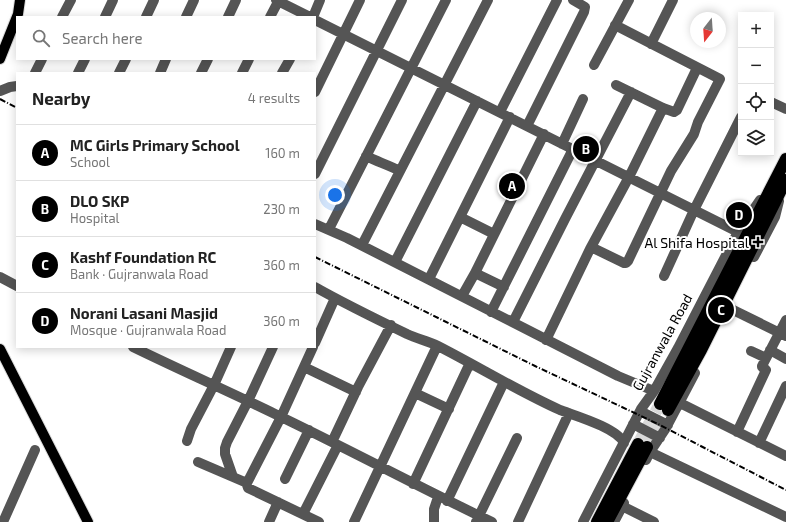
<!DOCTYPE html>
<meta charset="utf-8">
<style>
body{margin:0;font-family:"Exo 2",sans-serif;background:#f6f6f6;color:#222}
.controls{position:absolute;right:12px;top:12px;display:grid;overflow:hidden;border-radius:0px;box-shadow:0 2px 10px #0003}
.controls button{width:36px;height:36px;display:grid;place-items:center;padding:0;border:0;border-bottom:1px solid #e0e0e0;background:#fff;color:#222;font:20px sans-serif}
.compass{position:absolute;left:690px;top:12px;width:36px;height:36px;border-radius:50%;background:#fff;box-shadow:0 2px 10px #0003;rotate:197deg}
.you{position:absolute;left:335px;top:195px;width:14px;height:14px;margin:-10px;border:3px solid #fff;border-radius:50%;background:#1a73e8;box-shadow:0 0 0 6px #1a73e833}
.badge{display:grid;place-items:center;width:26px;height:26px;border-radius:50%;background:#000;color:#fff;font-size:13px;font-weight:700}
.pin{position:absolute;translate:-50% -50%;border:2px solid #fff;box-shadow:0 1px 4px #0006}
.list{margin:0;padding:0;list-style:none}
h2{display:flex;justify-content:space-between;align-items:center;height:52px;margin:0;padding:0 16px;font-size:17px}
h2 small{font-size:13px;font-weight:400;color:#767676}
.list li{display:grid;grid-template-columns:26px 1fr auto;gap:12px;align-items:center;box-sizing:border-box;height:56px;padding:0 16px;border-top:1px solid #e0e0e0}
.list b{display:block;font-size:15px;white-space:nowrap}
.list p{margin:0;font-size:13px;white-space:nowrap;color:#767676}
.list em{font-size:13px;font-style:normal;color:#767676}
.icon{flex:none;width:22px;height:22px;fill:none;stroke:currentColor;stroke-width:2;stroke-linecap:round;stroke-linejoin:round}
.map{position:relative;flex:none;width:786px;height:522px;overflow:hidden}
.search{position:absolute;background:#fff;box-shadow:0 2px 10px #0003;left:16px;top:16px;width:300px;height:44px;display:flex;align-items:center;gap:10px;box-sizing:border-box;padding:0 14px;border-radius:0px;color:#767676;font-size:15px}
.panel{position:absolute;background:#fff;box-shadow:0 2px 10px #0003;left:16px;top:72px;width:300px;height:276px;border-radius:0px}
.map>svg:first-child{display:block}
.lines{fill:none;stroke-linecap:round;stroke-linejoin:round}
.highway-tunnel{stroke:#d9d9d9;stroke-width:12;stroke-dasharray:12 6;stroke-linecap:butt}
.major-casing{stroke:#dbdbdb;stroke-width:12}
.highway-casing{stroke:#dbdbdb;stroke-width:14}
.minor{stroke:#555;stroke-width:10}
.major{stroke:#000;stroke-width:10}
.highway{stroke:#000;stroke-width:12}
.rail{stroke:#000;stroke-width:2;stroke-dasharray:6 2 1 2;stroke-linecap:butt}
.poi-dot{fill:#000;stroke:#fff;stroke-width:1.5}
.labels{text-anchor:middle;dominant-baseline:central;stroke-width:4;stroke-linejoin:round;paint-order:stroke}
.poi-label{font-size:14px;fill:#000;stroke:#fff;text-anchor:end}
.street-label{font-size:14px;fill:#000;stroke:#fff}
</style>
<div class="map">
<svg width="786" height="522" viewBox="0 0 786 522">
<rect width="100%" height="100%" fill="#fff"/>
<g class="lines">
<path class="highway-tunnel" d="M638,444L660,404
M647,447L668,410"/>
<g class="major-casing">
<path id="major" d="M0,59L18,14L20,0
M0,349L88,522"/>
</g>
<g class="highway-casing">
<path id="highway" d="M660,404L786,159
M668,410L701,350L786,180
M597,522L638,444
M607,522L647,447"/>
</g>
<path class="minor" d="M276,0L310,17
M62,17L71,0
M105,17L113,0
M146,17L154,0
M186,17L194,0
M228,17L236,0
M270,17L279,0
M313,17L320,0
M315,20L738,232
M651,44L673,0
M594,65L629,0
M35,73L42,59
M78,73L85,59
M119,73L126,59
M160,73L166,59
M201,73L208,59
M242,73L249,59
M282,73L290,59
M616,85L663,108L674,112L677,110L697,68
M0,91L10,87L17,86
M315,92L360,0
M771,102L786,109
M500,112L557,0
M527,126L584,12L585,7L573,0
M562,144L583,99
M366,156C378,162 389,165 400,171
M315,174L402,0
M460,217L494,234
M315,224L347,238L618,376L654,391
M329,229L446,0
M362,245L488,0
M591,247L624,263H626L628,261L671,171L694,134L698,122L720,79L615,25
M754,257L775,217L779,201
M395,262L477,101
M475,273L504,287
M664,276L694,210L741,117
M0,277L17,286
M429,279L510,117
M315,287C345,304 376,319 407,334C418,339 428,341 438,346C479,367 518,391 560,410C576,416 617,428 624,443
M462,296L475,273L544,134
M727,307L786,336
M491,312L573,149
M513,322L565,219L631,92
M546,340L590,249L629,177L663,108
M315,343L335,298
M133,347C180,370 228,391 275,414C348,449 419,487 492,522
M313,347L281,417L247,483V485L248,488L319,522
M770,350L786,359
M751,351L766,358
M304,367L356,392
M415,393L449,409
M680,403L786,456
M640,411L668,425
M633,424L660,438
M737,432L766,370L765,369L762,367V366L786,320
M187,441L191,429L214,385L231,347
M332,442L358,387L391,325
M759,443L786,386
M650,452L786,517
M646,460L650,452L666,428L695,373
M198,462L233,477
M285,479L309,430
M247,483L233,477L225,454V448L227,442L248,401L273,347
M413,484L470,363
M447,501L504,382
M622,506L654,522
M303,514L338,445
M3,522L35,450
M269,522L278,502
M354,522L437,346
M434,522V509L438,497
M476,522L517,438
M518,522L569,413
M583,522L641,409L654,391L678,348L738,232L760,200
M614,522L624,503"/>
<use href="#major" class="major"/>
<use href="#highway" class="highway"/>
<path class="rail" d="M0,99L17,108
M315,257L535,366L658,424L786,490"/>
</g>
<path class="poi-dot" d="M756 236h4v4h4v4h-4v4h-4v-4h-4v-4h4z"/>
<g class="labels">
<g class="poi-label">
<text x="749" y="242">Al Shifa Hospital</text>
</g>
<g class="street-label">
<text transform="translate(662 342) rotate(-61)">Gujranwala Road</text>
</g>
</g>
</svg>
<div class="controls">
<button>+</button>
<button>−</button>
<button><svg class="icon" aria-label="locate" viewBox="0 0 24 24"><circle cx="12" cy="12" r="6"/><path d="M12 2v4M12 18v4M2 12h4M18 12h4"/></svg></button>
<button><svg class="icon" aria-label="layers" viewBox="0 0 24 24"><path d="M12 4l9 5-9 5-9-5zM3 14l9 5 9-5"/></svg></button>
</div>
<svg class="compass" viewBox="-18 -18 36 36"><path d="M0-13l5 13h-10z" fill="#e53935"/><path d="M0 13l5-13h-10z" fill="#767676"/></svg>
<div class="you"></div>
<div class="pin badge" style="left:512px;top:186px">A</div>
<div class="pin badge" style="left:586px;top:149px">B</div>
<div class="pin badge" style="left:721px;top:310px">C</div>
<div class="pin badge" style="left:739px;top:215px">D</div>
<div class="search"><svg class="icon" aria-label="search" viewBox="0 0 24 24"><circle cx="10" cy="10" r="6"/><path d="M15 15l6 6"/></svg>Search here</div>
<section class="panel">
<h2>Nearby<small>4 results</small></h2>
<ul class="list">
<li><span class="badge">A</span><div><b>MC Girls Primary School</b><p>School</p></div><em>160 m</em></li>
<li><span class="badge">B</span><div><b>DLO SKP</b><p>Hospital</p></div><em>230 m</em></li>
<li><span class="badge">C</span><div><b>Kashf Foundation RC</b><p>Bank · Gujranwala Road</p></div><em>360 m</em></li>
<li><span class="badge">D</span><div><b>Norani Lasani Masjid</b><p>Mosque · Gujranwala Road</p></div><em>360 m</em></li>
</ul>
</section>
</div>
